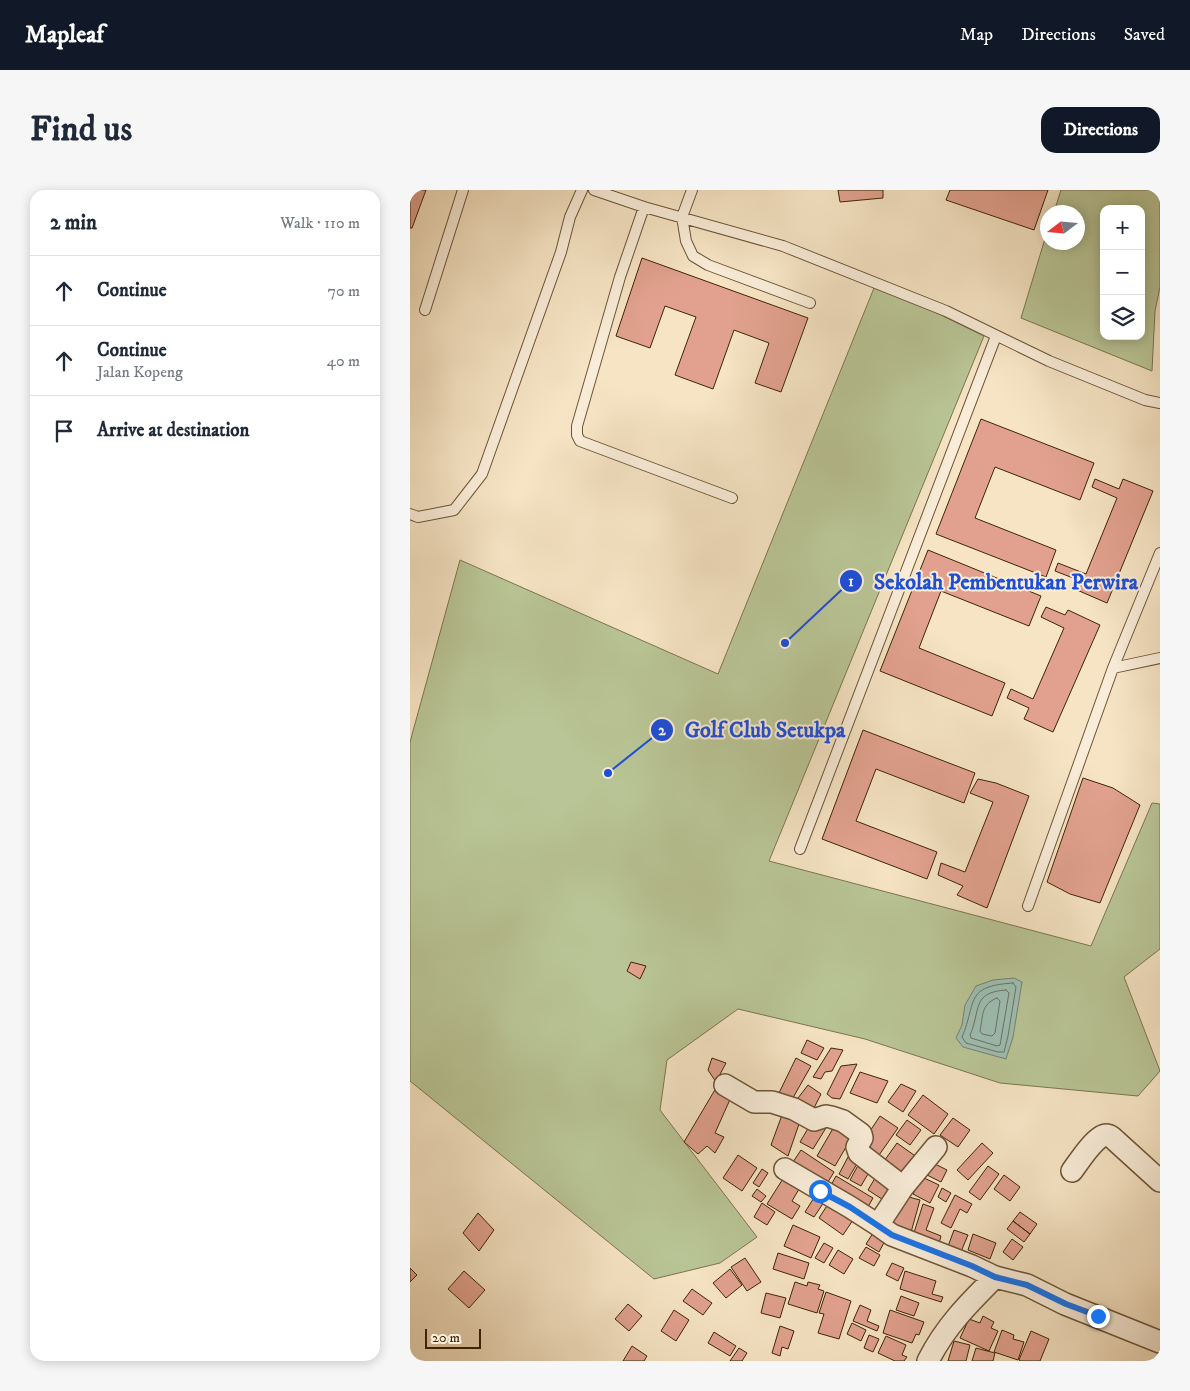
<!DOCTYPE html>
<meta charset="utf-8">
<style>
body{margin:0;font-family:"IM FELL DW Pica",serif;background:#f6f6f7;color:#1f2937}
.controls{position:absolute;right:15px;top:15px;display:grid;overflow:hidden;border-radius:10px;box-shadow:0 2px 12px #0003}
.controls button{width:45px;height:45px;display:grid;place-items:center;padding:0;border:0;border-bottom:1px solid #e0e1e3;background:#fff;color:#1f2937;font:25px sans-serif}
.compass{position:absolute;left:630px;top:15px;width:45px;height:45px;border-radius:50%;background:#fff;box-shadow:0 2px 12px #0003;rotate:254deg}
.scale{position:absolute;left:15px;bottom:12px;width:56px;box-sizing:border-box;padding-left:5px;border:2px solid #3f2506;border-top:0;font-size:14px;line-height:18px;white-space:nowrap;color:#3f2506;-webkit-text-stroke:4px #f9edd9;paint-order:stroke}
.stop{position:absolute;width:15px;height:15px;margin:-11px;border:4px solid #1a73e8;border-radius:50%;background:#fff}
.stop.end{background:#1a73e8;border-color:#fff;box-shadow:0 1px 5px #0008}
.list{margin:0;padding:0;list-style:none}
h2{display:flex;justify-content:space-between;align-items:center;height:65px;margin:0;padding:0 20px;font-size:21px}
h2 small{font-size:16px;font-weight:400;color:#747a83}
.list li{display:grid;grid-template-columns:32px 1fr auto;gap:15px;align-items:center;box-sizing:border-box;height:70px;padding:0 20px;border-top:1px solid #e0e1e3}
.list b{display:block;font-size:19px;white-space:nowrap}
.list p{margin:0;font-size:16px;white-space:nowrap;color:#747a83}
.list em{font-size:16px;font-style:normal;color:#747a83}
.icon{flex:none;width:28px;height:28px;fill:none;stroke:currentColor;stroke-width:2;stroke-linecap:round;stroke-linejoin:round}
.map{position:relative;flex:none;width:750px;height:1171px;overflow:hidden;border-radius:15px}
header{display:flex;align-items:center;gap:30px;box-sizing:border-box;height:70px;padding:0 25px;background:#111827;color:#fff}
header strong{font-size:24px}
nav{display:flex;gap:28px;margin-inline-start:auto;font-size:18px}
.intro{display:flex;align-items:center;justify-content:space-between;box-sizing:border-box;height:120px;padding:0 30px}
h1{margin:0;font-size:35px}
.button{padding:12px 22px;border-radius:15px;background:#111827;color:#fff;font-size:18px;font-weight:700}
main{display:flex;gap:30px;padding:0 30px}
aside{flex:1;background:#fff;border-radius:15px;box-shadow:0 2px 12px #0003}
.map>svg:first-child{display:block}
.green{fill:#b9c596;stroke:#7c754e;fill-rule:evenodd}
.water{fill:#9dbfb4;stroke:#77816e}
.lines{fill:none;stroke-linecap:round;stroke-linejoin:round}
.shore{stroke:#6e725d;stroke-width:1}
.building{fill:#e1a18e;stroke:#3f2506}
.lane-casing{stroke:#6d5536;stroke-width:12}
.street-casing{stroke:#6d5536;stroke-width:24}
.lane{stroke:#f9edd9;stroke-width:10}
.street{stroke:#f9edd9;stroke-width:21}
.route{stroke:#1a73e8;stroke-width:6}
.leader{fill:none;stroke:#1d4ed8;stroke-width:2}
.callout-dot{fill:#1d4ed8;stroke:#f9edd9;stroke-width:2}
.mark-label{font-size:15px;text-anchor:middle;font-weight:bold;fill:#fff}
.callout-label{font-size:22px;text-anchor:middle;font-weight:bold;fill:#1d4ed8;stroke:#f9edd9;stroke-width:4;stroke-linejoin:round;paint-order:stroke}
</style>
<header>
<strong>Mapleaf</strong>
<nav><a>Map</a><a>Directions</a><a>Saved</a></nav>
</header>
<div class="intro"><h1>Find us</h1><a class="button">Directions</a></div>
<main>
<aside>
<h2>2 min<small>Walk · 110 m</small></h2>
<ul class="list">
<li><svg class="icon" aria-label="ahead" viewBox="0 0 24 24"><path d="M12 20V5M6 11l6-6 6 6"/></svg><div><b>Continue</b></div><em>70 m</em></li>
<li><svg class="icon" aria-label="ahead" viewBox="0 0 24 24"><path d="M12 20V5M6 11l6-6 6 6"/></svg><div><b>Continue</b><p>Jalan Kopeng</p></div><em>40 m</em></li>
<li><svg class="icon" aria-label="arrive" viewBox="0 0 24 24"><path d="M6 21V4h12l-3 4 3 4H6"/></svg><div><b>Arrive at destination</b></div></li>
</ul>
</aside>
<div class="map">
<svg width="750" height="1171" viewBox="0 0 750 1171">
<rect width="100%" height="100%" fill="#f6e4c4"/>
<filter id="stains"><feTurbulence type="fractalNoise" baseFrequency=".004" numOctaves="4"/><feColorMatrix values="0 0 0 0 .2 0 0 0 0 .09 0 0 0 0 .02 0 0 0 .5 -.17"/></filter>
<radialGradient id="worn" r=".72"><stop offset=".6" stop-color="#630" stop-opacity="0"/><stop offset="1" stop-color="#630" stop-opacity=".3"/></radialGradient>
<path class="green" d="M651,0H750V97L745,121L742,181L611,128L637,42L638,52H668V22H644ZM694,19H731V146H694Z
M466,93L574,146L359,671L681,756L742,613L750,614V759L714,787L750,881L728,906L590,893L455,849L328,819L257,870L250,920L347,1047L310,1073L244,1089L0,891V552L50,370L308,484Z"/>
<path class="water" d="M604,788L612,792L603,847L596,869L553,857L546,848L552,835L555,815L566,796L583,790Z"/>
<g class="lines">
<path class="shore" d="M603,793L606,797L598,846L594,862H588L556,853L552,847C567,812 554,796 603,793Z
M596,800L599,803L590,855L587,856L561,848L560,845C571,821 561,802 596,800Z
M587,808L590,811L585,843L582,846L572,844L570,841C573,826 571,814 587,808Z"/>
</g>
<path class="building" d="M0,0H16L2,38H0Z
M428,0H473V8L430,12Z
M540,0H638L624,40L536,10Z
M232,68L398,128L371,202L345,193L359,153L324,140L303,199L265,185L286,127L255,116L240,158L206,146Z
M571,229L684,273L670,310L585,277L565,328L646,360L636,387L526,344Z
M685,289L709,299L713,289L743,301L697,413L667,400L671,391L645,381L648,373L676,384L707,308L682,297Z
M518,360L631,406L619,436L531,401L509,458L595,493L582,526L470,481Z
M636,417L655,425L658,420L690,435L643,542L614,529L619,518L597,508L601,499L623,509L654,438L631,427Z
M453,540L565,583L554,613L466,579L446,631L527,662L517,689L412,649Z
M673,588L703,598L730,615L690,713L660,704L637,692Z
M568,589L586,593L619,606L577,718L547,705L553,696L528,685L531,673L555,682L583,612L560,603Z
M221,772L236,776L230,789L217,781Z
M397,850L414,858L407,870L391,863Z
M421,858L433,860L422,881L415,882L411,889L403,887Z
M302,868L316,873L306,892L298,880Z
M386,868L401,876L380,913L368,905Z
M447,874L430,909L422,908L417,904L431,876Z
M450,882L478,891L467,913L440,903Z
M491,894L506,901L493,922L478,912Z
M398,895L411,904L402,922L385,912Z
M306,898L322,905L305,943L314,947L305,963L297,956L288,964L274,952Z
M513,905L538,924L524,944L498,925Z
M372,925L389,934L378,966L361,955Z
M470,926L488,938L467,968L450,956Z
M543,928L560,940L548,957L530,945Z
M497,930L511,940L500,955L486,945Z
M419,933L403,959L390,952L400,935Z
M425,935L443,945L425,976L407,966Z
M487,953L511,970L496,991L472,974Z
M572,953L583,963L558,990L547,980Z
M391,960L424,982L413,1000L379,978Z
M328,965L347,978L332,1001L313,988Z
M438,967L448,972L438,989L429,984Z
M451,970L462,977L451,996L440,990Z
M521,972L537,980L531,992L515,984Z
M578,976L589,984L570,1010L559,1002Z
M352,979L358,983L349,997L343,993Z
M468,983L489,995L478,1013L458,1000Z
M376,984L392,994L382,1011L390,1016L382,1029L357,1014Z
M594,985L610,997L600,1011L584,999Z
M426,986L463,1008L455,1022L418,1001Z
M512,987L529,995L520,1013L503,1004Z
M532,998L541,1003L536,1012L528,1007Z
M347,999L356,1006L351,1012L342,1006Z
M407,1003L416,1009L404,1027L395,1022Z
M491,1005L510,1010L500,1046L481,1041Z
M545,1005L562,1014L557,1023L550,1019L541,1038L531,1033Z
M420,1011L445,1027L433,1045L409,1028Z
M352,1013L365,1022L357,1035L344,1027Z
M513,1014L524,1018L516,1040L531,1046L528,1057L502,1049Z
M610,1022L627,1034L620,1044L603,1031Z
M68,1023L84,1040L69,1061L53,1043Z
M603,1031L620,1044L614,1052L597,1039Z
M383,1035L410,1047L401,1068L374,1056Z
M465,1040L477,1047L469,1062L456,1054Z
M544,1040L558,1045L550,1064L537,1059Z
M563,1044L586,1053L580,1069L558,1060Z
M602,1049L613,1057L603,1070L593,1062Z
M414,1053L423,1058L414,1073L405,1068Z
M456,1057L470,1065L464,1076L449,1068Z
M428,1060L443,1069L434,1084L419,1075Z
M368,1063L399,1073L394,1089L363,1079Z
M335,1068L351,1092L337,1101L321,1077Z
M482,1073L494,1078L488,1091L476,1085Z
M0,1078L7,1085L0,1092Z
M320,1079L332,1095L316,1108L303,1093Z
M54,1081L75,1100L59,1118L38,1099Z
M495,1081L526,1091L522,1104L533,1107L531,1112L490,1099Z
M385,1092L397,1096L398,1092L410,1095L408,1099L414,1101L407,1123L378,1114Z
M282,1099L302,1113L293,1125L273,1111Z
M416,1102L441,1111L429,1149L408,1143L414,1124L409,1123Z
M356,1103L376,1108L370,1128L351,1123Z
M491,1106L509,1113L504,1126L486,1120Z
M218,1114L232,1126L219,1141L205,1129Z
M450,1115L461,1120L457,1131L469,1136L467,1141L443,1131Z
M264,1120L279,1130L266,1151L251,1141Z
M480,1120L514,1132L509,1145L506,1144L502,1153L473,1143Z
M573,1126L584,1132L581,1138L588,1141L579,1161L550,1148L559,1129L570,1133Z
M442,1133L456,1140L451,1151L437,1144Z
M370,1136L384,1141L378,1159L372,1157L370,1166L362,1163Z
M592,1140L604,1145L603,1149L614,1152L608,1170L584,1162Z
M621,1141L639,1149L630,1171H611L609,1170Z
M304,1142L326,1156L320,1166L298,1153Z
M459,1145L469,1149L463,1162L454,1158Z
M476,1146L496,1155L492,1165L497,1167L494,1171H485L468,1163Z
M544,1151L560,1155L556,1171H538Z
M222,1156L237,1166L234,1171H213Z
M329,1158L337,1163L332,1171H320Z
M566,1158L585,1163L583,1171H562Z"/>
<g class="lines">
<g class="lane-casing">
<path id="lane" d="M184,0L234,17L373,56L536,121L639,171L735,210L750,213
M282,0L272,27L276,51L283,66L298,75L400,113
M234,17L210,87L167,236V245L170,251L322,308
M15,120L53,0
M0,324L8,327L44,320L72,284L151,62L160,27L172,0
M703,478L750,468
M390,659L586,146
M618,716L703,478L750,363"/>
</g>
<g class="street-casing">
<path id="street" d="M315,895L344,912H362L384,919L404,930L416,926L421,927L433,931L451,944L452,948L447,957L449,963L493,997
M526,957L493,997L468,1035L482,1045L562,1076L585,1087
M375,979L440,1017L468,1035
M662,981C668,973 686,945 696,945C700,945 703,948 706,951L750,991
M518,1171C535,1137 558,1114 585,1087L617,1095L655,1114L750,1152"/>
</g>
<use href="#lane" class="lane"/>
<use href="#street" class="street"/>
</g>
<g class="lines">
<path class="route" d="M410,1001L440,1017L482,1045L562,1076L585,1087L617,1095L656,1114L688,1126"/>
</g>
<path class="leader" d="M375 453L441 391M198 583L252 540"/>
<g class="callout-dot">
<circle cx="375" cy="453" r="5"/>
<circle cx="198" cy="583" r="5"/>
<circle cx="441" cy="391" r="12"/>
<circle cx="252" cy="540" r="12"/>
</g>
<g class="mark-label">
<text x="441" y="396">1</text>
<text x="252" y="545">2</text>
</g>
<g class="callout-label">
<text x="596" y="399">Sekolah Pembentukan Perwira</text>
<text x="355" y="547">Golf Club Setukpa</text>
</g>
<rect width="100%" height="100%" filter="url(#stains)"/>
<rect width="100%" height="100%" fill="url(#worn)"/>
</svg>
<div class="controls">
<button>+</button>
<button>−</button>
<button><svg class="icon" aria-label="layers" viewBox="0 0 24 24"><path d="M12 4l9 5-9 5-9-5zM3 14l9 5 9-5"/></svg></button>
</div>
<svg class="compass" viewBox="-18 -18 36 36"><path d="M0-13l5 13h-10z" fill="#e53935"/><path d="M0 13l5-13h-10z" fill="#747a83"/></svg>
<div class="scale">20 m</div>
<div class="stop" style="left:410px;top:1001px"></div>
<div class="stop end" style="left:688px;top:1126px"></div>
</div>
</main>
